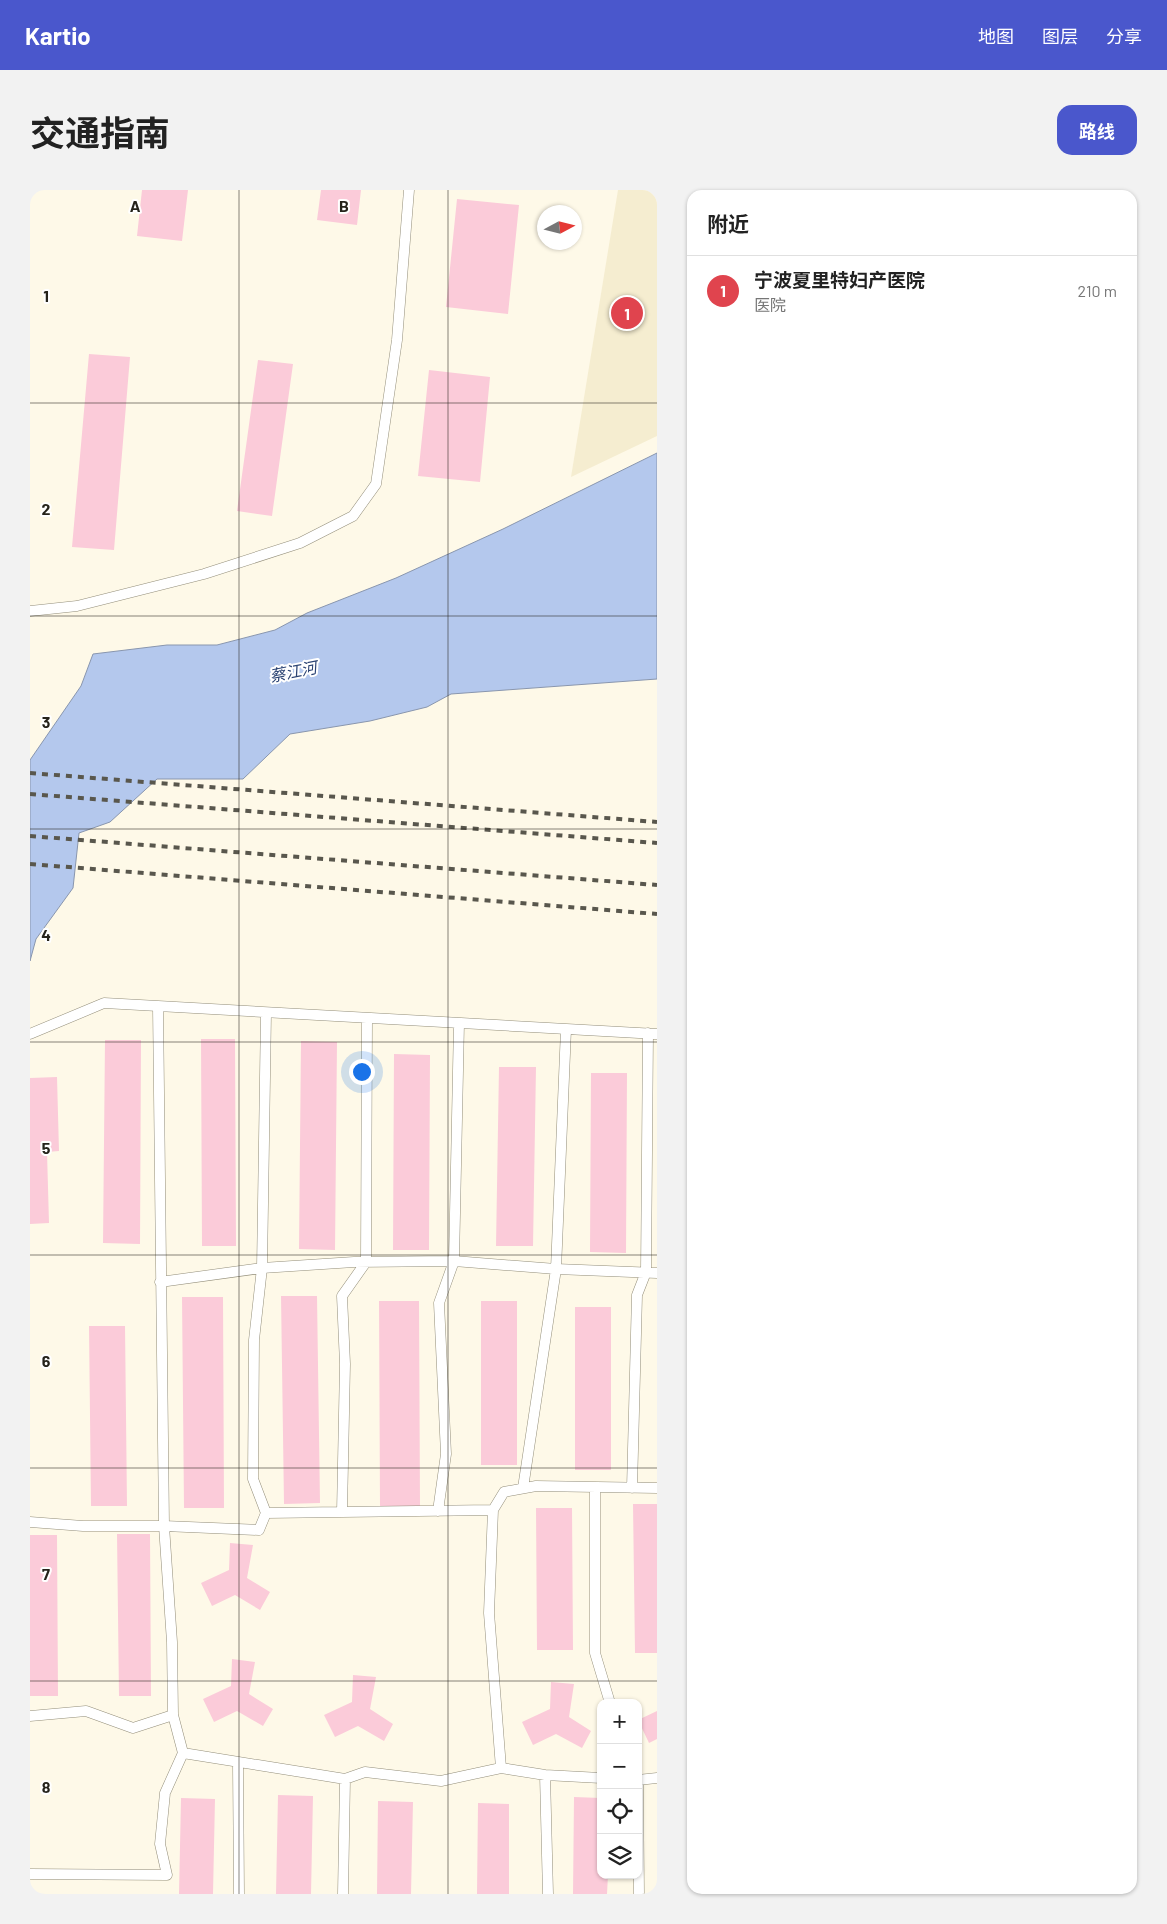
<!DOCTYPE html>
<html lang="zh">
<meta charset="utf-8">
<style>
body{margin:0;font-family:Barlow,"Noto Sans SC",sans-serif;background:#f2f2f2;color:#222}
.controls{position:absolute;right:15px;bottom:15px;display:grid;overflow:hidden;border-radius:10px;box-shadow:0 1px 4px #0004}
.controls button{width:45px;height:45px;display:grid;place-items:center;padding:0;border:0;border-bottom:1px solid #e0e0e0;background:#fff;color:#222;font:25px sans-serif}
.compass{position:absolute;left:507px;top:15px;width:45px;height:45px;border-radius:50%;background:#fff;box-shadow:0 1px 4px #0004;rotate:83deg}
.you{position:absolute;left:331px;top:881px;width:18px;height:18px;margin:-12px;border:4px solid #fff;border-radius:50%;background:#1a73e8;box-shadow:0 0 0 8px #1a73e833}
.badge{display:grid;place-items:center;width:32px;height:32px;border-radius:50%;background:#4a57cc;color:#fff;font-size:16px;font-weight:700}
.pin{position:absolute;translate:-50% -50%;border:2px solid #fff;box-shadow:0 1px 5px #0006}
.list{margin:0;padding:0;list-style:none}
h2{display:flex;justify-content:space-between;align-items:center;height:65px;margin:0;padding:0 20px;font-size:21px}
h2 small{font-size:16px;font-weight:400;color:#767676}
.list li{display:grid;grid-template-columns:32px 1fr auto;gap:15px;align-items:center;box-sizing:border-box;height:70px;padding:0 20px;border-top:1px solid #e0e0e0}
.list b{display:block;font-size:19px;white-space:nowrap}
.list p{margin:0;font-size:16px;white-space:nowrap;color:#767676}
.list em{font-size:16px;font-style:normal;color:#767676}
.icon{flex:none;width:28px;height:28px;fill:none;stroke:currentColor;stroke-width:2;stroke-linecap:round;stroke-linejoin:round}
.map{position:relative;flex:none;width:627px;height:1704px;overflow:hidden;border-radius:15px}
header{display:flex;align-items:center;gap:30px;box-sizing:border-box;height:70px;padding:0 25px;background:#4a57cc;color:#fff}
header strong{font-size:24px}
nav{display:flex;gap:28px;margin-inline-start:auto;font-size:18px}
.intro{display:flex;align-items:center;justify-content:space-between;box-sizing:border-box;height:120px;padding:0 30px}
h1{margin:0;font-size:35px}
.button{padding:12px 22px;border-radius:15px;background:#4a57cc;color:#fff;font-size:18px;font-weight:700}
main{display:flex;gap:30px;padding:0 30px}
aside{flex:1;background:#fff;border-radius:15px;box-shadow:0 1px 4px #0004}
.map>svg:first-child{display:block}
.built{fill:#f5edd0}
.water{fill:#b4c8ed;stroke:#8996ae}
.building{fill:#fbcbd9}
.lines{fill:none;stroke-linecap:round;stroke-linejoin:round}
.lane-casing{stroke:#938e7a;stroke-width:11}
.lane{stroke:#fff;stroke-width:10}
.rail{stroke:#59574d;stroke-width:4;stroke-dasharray:6 6;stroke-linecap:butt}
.grid{fill:none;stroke:#25231b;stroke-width:1;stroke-opacity:0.55}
.labels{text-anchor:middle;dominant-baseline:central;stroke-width:4;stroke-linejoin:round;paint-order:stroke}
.water-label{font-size:16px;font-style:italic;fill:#2b4373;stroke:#fff}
.grid-label{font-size:16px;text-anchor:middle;font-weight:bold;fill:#25231b;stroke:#fff;stroke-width:4;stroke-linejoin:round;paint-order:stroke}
</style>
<header>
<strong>Kartio</strong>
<nav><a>地图</a><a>图层</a><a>分享</a></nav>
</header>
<div class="intro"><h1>交通指南</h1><a class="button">路线</a></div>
<main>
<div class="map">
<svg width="627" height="1704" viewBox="0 0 627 1704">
<rect width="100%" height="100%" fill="#fef9e8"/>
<path class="built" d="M588,0H627V246L541,287Z"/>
<path class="water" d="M627,263V489L421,504L397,517L340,531L260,544L213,589H127L80,632L49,643L43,698L6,749L0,771V570L51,496L63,464L137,455H187L245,440L277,423L366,388L473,339Z"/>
<path class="building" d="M112,0H158L152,51L107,46Z
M291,0H331L327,35L287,30Z
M427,9L489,15L478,124L416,117Z
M59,164L100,167L84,360L42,357Z
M228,170L263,174L242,326L207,321Z
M399,180L460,187L450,292L388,286Z
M171,849H205L206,1056H172Z
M75,850H111L110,1054L73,1053Z
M271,851L307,852L305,1060L269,1059Z
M364,864L400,865L399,1060H363Z
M469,877H506L503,1056H466Z
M561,883H597L596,1063L560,1062Z
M27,887L29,961L17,962L19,1033L0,1034V888Z
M251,1106H287L290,1313L254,1314Z
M152,1107H193L194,1318H154Z
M349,1111H389L390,1317H350Z
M451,1111H487V1275H451Z
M545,1117H581V1280H545Z
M59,1136H95L97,1316H61Z
M603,1314H627V1463H605Z
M506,1318H542L543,1460H507Z
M87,1344H120L121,1506H89Z
M0,1345H27L28,1506H0Z
M200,1353L223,1355L217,1388L240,1402L230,1420L205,1405L182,1416L171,1393L199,1380Z
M202,1469L225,1472L219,1504L243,1519L233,1536L207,1521L184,1532L173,1509L201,1496Z
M323,1485L346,1487L340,1519L363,1534L354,1551L328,1536L305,1547L294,1525L322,1512Z
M521,1492L544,1494L539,1527L561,1541L552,1558L526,1544L503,1555L492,1532L520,1519Z
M627,1521V1549L619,1553L608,1530Z
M248,1605L283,1606L281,1704H246Z
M544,1607L571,1608V1685H578L577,1704H543Z
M151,1608L185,1609L183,1704H149Z
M348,1611L383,1612L381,1704H347Z
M448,1613L479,1614V1704H447Z"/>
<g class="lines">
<g class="lane-casing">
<path id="lane" d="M0,421L47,416L174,384L270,353L323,326L346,294L367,150L379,0
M0,844L74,813L128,816
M130,1092L232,1078L324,1072L424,1071L526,1079L627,1083
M565,1297V1463L580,1513
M493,1298L526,1079L536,839
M602,1298L607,1105L616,1082L618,843
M463,1320L459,1423L471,1578
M408,1321L416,1264L409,1113L424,1071L429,833
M312,1322L315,1174L312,1106L336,1072L337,828
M236,1323L223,1289L224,1150L232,1078L236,823
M0,1332L53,1336H134L229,1340L236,1323L463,1320L474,1302L506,1296L627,1298
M0,1526L56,1521L103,1538L143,1525
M208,1573L209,1704
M515,1585L518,1704
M571,1588L515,1585L471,1578L411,1591L335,1582L315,1589L153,1563L143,1525L142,1452L134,1336L128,816L627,844
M608,1588L609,1704
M608,1590L627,1588
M0,1684L137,1685L130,1654L135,1603L153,1563
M313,1704L315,1589"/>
</g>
<use href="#lane" class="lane"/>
<path class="rail" d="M0,583L627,632
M0,604L627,653
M0,646L627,695
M0,674L627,724"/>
</g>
<path class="grid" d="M209,0V1704M418,0V1704M0,213H627M0,426H627M0,639H627M0,852H627M0,1065H627M0,1278H627M0,1491H627"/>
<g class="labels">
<g class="water-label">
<text transform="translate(263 481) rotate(-11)">蔡江河</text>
</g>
</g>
<g class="grid-label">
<text x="105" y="22">A</text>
<text x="314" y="22">B</text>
<text x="16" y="112">1</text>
<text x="16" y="325">2</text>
<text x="16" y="538">3</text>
<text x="16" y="751">4</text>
<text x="16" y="964">5</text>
<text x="16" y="1177">6</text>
<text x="16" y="1390">7</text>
<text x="16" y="1603">8</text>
</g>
</svg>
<div class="controls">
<button>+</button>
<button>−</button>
<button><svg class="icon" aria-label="locate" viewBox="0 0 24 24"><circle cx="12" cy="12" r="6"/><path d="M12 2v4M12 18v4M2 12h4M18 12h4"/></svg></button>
<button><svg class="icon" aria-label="layers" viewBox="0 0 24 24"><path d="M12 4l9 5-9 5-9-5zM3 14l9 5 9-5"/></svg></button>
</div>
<svg class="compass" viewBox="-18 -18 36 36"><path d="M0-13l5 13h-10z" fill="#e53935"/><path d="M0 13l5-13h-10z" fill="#767676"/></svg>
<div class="you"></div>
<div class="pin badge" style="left:597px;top:123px;background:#e0444e">1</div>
</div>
<aside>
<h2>附近<small></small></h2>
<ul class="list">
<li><span class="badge" style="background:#e0444e">1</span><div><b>宁波夏里特妇产医院</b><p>医院</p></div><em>210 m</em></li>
</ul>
</aside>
</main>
